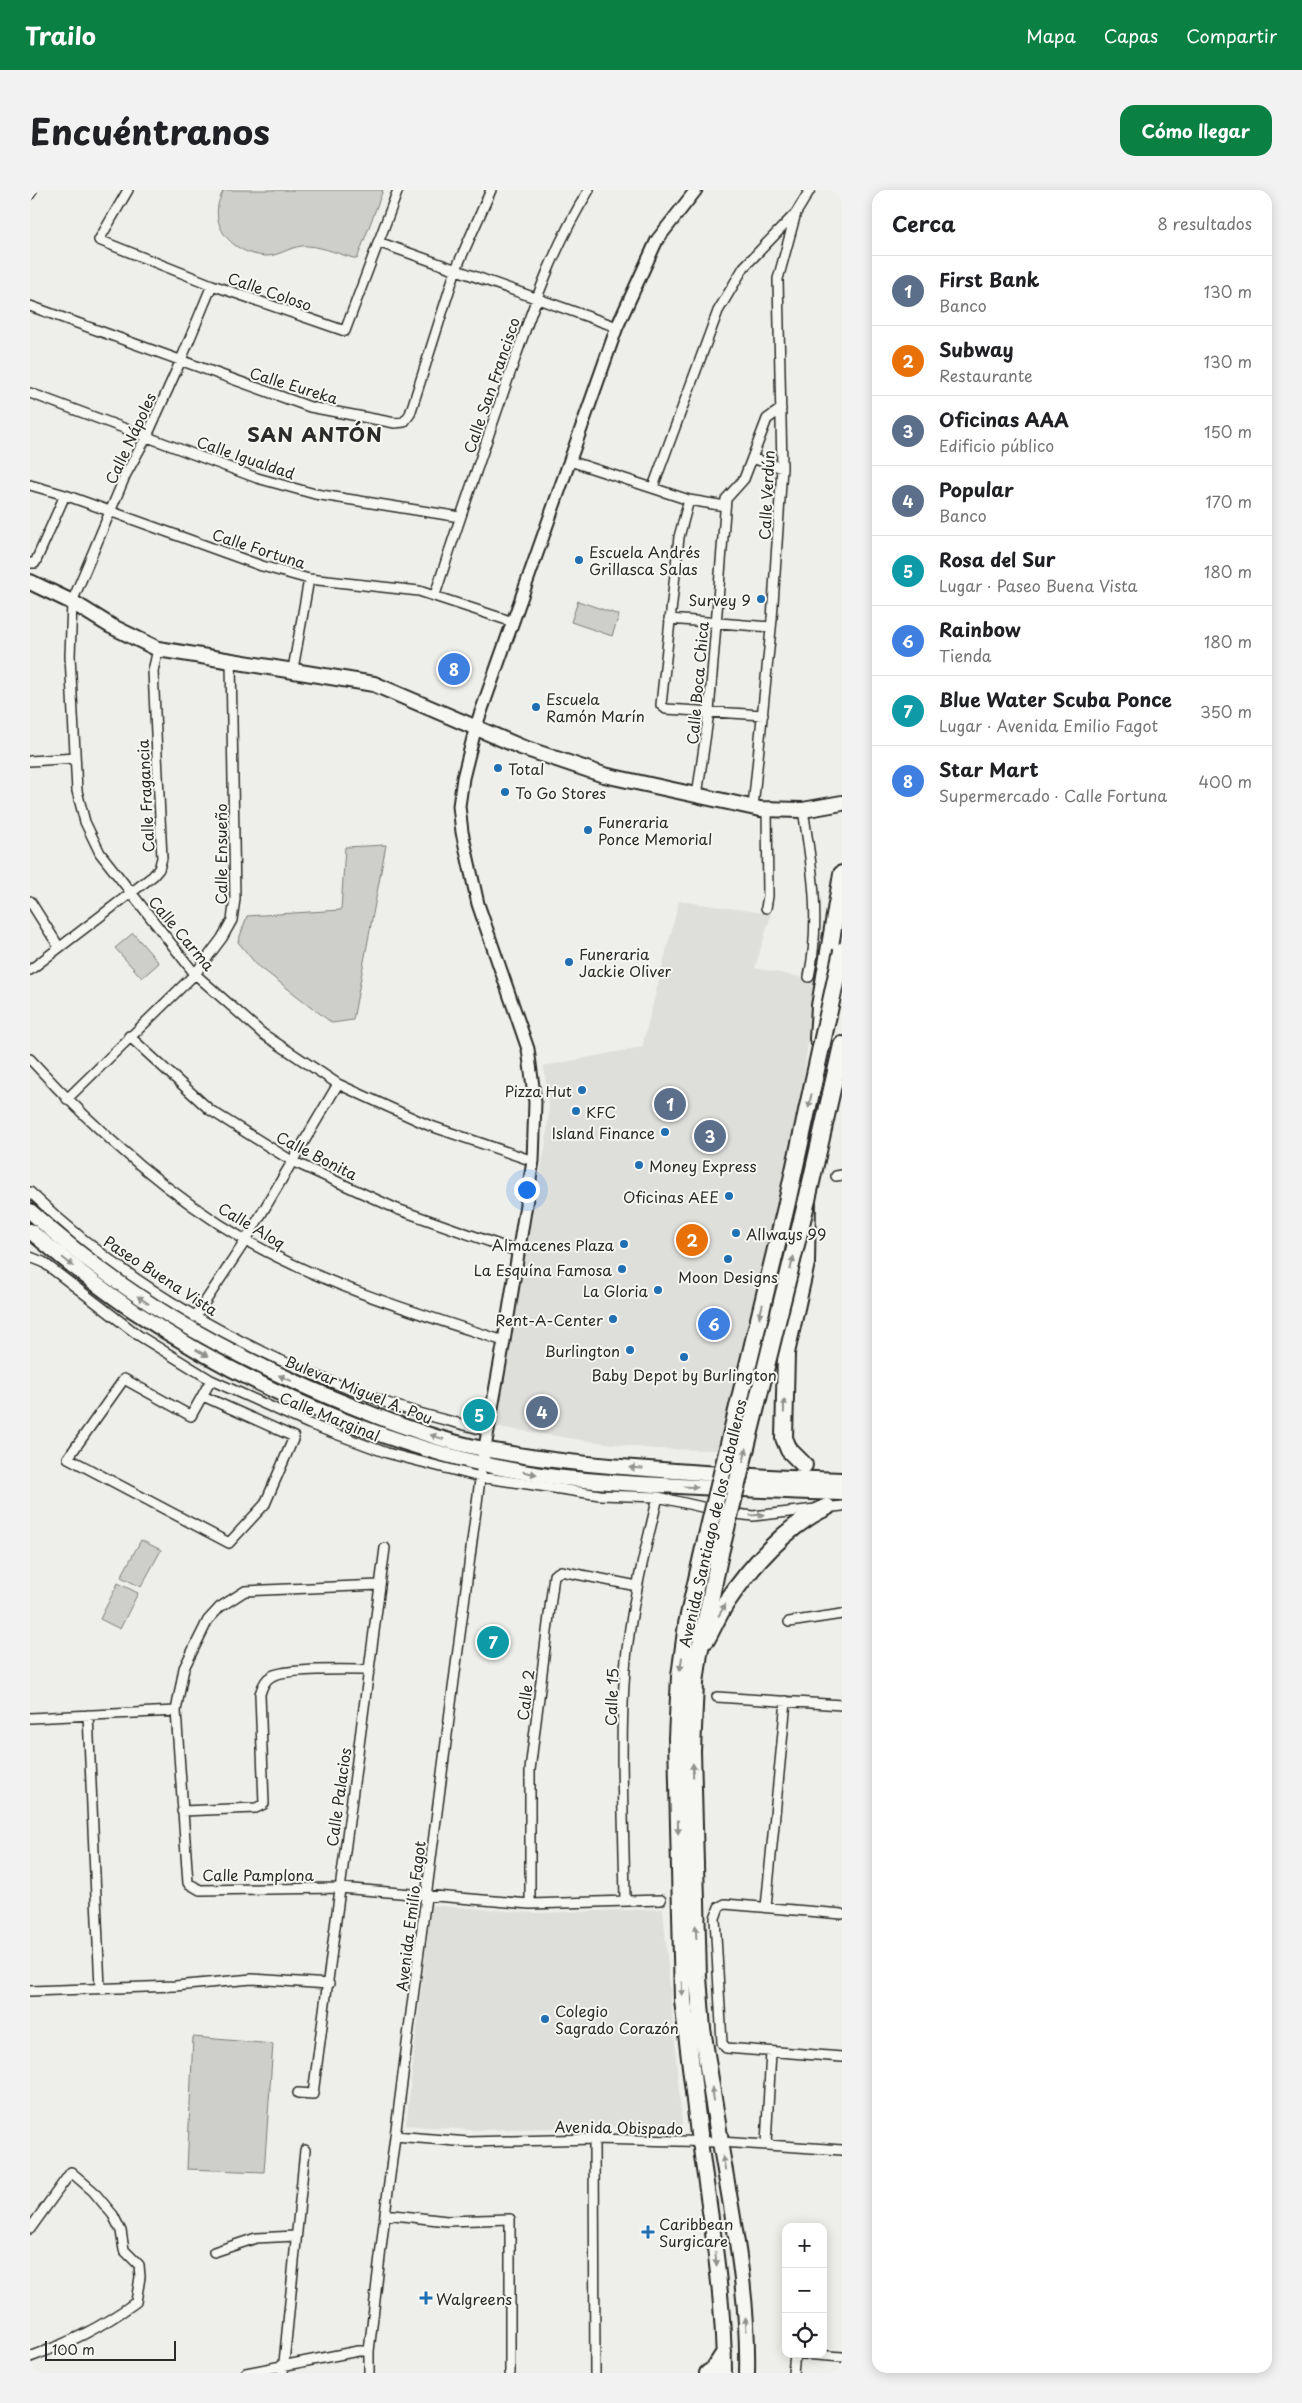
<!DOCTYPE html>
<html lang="es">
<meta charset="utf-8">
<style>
body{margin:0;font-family:"Playpen Sans",sans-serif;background:#f2f2f2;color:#202124}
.controls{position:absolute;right:15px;bottom:15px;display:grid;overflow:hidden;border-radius:10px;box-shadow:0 2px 12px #0003}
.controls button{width:45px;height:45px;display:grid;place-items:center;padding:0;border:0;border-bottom:1px solid #e0e0e0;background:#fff;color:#202124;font:25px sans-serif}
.scale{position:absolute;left:15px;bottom:12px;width:131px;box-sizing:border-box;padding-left:5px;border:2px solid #2b2b2b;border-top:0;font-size:14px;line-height:18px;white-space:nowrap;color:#2b2b2b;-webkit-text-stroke:4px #f6f6f2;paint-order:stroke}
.you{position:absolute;left:496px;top:999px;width:18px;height:18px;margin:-12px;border:4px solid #fff;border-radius:50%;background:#1a73e8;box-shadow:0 0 0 8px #1a73e833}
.badge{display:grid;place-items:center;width:32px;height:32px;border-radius:50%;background:#0b8043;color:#fff;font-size:16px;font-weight:700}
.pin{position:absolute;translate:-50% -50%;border:2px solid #fff;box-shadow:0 1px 5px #0006}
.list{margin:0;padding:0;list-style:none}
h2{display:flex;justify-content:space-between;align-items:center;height:65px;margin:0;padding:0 20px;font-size:21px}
h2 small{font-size:16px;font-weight:400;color:#757577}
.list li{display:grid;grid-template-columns:32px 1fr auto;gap:15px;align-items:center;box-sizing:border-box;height:70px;padding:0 20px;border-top:1px solid #e0e0e0}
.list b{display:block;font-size:19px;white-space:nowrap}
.list p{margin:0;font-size:16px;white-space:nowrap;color:#757577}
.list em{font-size:16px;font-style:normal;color:#757577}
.icon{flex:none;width:28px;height:28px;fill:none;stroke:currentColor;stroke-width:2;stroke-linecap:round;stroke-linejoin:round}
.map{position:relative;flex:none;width:812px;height:2183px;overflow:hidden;border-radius:15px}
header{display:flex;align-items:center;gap:30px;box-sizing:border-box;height:70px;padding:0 25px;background:#0b8043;color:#fff}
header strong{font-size:24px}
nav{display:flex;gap:28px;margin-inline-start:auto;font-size:18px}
.intro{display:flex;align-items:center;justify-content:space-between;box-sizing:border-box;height:120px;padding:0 30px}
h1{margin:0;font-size:35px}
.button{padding:12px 22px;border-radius:15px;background:#0b8043;color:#fff;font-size:18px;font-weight:700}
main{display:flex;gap:30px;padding:0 30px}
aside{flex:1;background:#fff;border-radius:15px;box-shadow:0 2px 12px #0003}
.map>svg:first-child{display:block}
.built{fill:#dededb}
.green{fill:#cececa;stroke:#7c7c7a}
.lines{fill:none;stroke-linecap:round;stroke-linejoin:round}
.minor-casing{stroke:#2b2b2b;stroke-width:12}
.tertiary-casing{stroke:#2b2b2b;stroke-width:15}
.primary-casing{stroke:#2b2b2b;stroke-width:18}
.motorway-casing{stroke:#2b2b2b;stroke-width:20}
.minor{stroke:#f6f6f2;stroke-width:9}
.tertiary{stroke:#f6f6f2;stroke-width:11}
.primary{stroke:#f6f6f2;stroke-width:14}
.motorway{stroke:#f6f6f2;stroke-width:16}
.motorway-bridge-casing{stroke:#2b2b2b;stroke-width:20;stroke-linecap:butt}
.motorway-bridge{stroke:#f6f6f2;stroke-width:16}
.oneway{fill:#90908e}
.poi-dot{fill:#1f6fb2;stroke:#f6f6f2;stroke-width:2}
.labels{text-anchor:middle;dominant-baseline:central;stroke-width:4;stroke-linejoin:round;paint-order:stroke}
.street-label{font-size:15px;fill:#2b2b2b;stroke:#f6f6f2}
.poi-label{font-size:15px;fill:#2b2b2b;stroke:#f6f6f2;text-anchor:start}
.district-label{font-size:20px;font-weight:bold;letter-spacing:1px;fill:#2b2b2b;stroke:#f6f6f2}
</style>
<header>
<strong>Trailo</strong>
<nav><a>Mapa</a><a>Capas</a><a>Compartir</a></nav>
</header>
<div class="intro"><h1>Encuéntranos</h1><a class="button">Cómo llegar</a></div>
<main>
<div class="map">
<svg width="812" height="2183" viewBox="0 0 812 2183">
<rect width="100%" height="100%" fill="#eeeeea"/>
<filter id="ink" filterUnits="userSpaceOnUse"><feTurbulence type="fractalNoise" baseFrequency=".02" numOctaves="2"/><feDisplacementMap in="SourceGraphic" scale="10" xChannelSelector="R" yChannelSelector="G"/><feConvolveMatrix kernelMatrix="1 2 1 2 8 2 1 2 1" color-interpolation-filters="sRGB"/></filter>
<g filter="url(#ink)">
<path class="built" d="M649,711L741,724L725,778L785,790L772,903L752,997L688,1260L625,1259L551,1250L463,1236L516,953L519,918L514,876L612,857Z
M401,1715L503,1723L633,1719L652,1935L441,1940L376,1935Z"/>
<path class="green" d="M194,0H353L327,69C311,65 294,57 278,56C264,54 250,66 237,66C202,65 174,33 194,0Z
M548,411L589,425L582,446L541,432Z
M356,655L323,830L302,833L226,774L208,752L217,726L311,720L315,657Z
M103,743L129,773L112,788L85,758Z
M111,1350L131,1360L111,1397L91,1387Z
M88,1393L108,1403L90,1439L70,1429Z
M163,1847L243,1854L234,1982L157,1979Z"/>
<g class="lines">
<g class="minor-casing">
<path id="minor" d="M98,0L69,50L182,95L315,141L368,0
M0,4L2,0
M348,52L587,137
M182,95L151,170L117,246L96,284L42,412L40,466L47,601L55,632L70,663L165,784L233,844L308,894L398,935L503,971
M0,116L280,217L365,233L374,232L380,224L426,79L461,0
M0,203L227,288L285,304L430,327
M722,268L752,278
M540,271L659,310L695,316
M0,295L35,305L232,376L279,389L389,401L483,432
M623,297L688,121L714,77L765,24
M659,310L649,347L631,515L636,519L733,525
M0,373H5L35,305
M405,405C428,333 453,261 478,189C501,123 522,59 559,0
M639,429L741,437
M263,479L279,389
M0,571L45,568
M667,606L679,522L696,309L714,289L737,229L751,219
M723,617L742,429L752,278L748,89L766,23L780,0
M773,620C782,676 791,731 779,787
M0,711L29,757
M736,718L738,706L737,619
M0,780L123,686L129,679L132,668L123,481L128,459
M99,846L180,920L262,971L367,1019L489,1062
M0,869C63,938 136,1004 217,1051C297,1096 387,1123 474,1151
M37,909L165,784L192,748L202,730L205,709L201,472
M806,986L812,985
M0,1002C99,1098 223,1166 352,1211C386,1224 422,1231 457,1241
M0,1067L13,1072L108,1145L181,1190L279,1234L357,1263L450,1287L570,1305L628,1307L685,1320
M165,1127L216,1050L308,894
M173,1206L264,1247L235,1314L199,1353L38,1268L94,1189L161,1226L181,1190
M698,1323L723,1326L812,1316
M349,1395L215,1401L190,1417L178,1430L154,1478L146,1521L158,1693L170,1700L310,1698L500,1714L631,1710
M759,1432L812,1424
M687,1507L812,1515
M58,1525L70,1798
M0,1528L146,1521
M152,1621L226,1618L234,1614L230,1504C232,1497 235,1489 242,1486C256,1478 321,1480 340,1480
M595,1711C594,1634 589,1556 595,1479C600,1421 614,1364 628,1307
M500,1714V1580L524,1385L531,1381L607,1396
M736,1717L756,1511
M812,1724L695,1714L689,1717L685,1728L692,1853L696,1858L812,1867
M0,1801L145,1796L222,1789L299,1794
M268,1903L283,1904L355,1358
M365,1946L438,1952L564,1949L690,1952L812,1960
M564,1949L565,2183
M736,1954L741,1862
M355,2024L417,2031L480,2029V2183
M0,2039L41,1982L63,2001L83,2025L91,2041L94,2060L109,2075L110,2087L106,2112C70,2138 41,2152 0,2167
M184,2062L226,2048L265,2046
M773,2164L812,2167
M216,2183L328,2161H339
M253,2183L275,1960
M339,2183V2161L355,2024L452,1274
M763,2183L765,2164"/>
</g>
<g class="tertiary-casing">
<path id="tertiary" d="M452,1274L474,1151L503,971L505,912L498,859L448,714L432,642L429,616L433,588L446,536L587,137L627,50L666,0"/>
</g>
<g class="primary-casing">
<path id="primary" d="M0,392L42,412L81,436L128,459L344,494L491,557L574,585L730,619L773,620L812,613
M0,1021C91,1104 188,1160 302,1208C348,1227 394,1246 444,1257C501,1269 559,1275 618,1279C683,1284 747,1288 812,1290
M0,1041C34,1069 68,1097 104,1121C224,1201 375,1266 518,1286C561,1292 606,1294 649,1296C704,1299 758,1301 812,1303
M670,1952C681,2029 694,2105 694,2183
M690,1952C703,2028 719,2106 717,2183
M677,2183L683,2179L694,2162"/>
</g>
<g class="motorway-casing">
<path id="motorway" d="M788,849L790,816L812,684
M774,1275L759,1260L754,1248L756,1163L776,1073L777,1010L812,855
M690,1363L669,1463L665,1493L662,1561L668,1787L672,1839L690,1952
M676,1450C683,1438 688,1425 696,1413C721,1376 757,1335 797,1317
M670,1952L653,1810L647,1548L650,1486L657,1434L674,1358"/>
</g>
<use href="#minor" class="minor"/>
<use href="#tertiary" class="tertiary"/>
<use href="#primary" class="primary"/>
<use href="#motorway" class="motorway"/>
<g class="motorway-bridge-casing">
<path id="motorway-bridge" d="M674,1358L756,1017L812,761
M690,1363L777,1010"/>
</g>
<use href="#motorway-bridge" class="motorway-bridge"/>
</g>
<defs><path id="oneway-solid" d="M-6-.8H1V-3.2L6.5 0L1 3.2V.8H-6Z" transform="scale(1.25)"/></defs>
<g class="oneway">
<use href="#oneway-solid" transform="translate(780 911) rotate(102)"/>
<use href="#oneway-solid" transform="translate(38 1072) rotate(39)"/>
<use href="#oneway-solid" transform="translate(762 1073) rotate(-76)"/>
<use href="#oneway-solid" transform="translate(113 1110) rotate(-146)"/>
<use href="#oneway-solid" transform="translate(731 1121) rotate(104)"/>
<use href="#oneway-solid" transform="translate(172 1163) rotate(29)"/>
<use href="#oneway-solid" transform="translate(255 1188) rotate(-156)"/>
<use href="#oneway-solid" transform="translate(754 1216) rotate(-89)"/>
<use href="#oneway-solid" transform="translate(407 1247) rotate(-163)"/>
<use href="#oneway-solid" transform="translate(715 1265) rotate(-76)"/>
<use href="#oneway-solid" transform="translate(606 1278) rotate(-176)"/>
<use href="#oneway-solid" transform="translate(500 1283) rotate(10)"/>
<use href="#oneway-solid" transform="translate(661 1297) rotate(3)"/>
<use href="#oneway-solid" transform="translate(727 1325) rotate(-4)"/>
<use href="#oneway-solid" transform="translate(692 1420) rotate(-60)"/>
<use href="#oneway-solid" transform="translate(651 1474) rotate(98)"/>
<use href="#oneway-solid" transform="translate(663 1580) rotate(-91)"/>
<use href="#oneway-solid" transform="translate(648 1637) rotate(89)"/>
<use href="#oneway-solid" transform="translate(666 1742) rotate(-93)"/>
<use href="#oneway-solid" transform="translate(652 1799) rotate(88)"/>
<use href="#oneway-solid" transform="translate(683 1904) rotate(-99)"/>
<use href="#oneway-solid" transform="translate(694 1973) rotate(-99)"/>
<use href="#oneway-solid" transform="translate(686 2069) rotate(84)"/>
<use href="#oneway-solid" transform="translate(716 2134) rotate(-94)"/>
</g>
</g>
<g class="poi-dot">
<circle cx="549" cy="370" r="5"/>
<circle cx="731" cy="409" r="5"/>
<circle cx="506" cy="517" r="5"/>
<circle cx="468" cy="578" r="5"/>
<circle cx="475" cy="602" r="5"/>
<circle cx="558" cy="640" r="5"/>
<circle cx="539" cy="772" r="5"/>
<circle cx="552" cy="900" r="5"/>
<circle cx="546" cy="921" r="5"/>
<circle cx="635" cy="942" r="5"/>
<circle cx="609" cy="975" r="5"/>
<circle cx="699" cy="1006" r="5"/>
<circle cx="706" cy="1043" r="5"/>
<circle cx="594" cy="1054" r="5"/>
<circle cx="698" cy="1069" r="5"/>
<circle cx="592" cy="1079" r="5"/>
<circle cx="628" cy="1100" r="5"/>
<circle cx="583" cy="1129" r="5"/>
<circle cx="600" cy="1160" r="5"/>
<circle cx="654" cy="1167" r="5"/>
<circle cx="515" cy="1829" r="5"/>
<path d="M615.5 2034.5h5v5h5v5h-5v5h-5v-5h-5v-5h5z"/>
<path d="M393.5 2100.5h5v5h5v5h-5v5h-5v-5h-5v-5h5z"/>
</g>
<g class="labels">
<g class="street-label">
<text transform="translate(240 101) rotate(19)">Calle Coloso</text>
<text transform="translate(264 195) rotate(17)">Calle Eureka</text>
<text transform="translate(461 195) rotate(-71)">Calle San Francisco</text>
<text transform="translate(100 248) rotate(-65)">Calle Nápoles</text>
<text transform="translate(216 267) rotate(19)">Calle Igualdad</text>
<text transform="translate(736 305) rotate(-87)">Calle Verdún</text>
<text transform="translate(229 358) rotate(18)">Calle Fortuna</text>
<text transform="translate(667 493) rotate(-85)">Calle Boca Chica</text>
<text transform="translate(115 606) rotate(-93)">Calle Fragancia</text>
<text transform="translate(190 664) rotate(-90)">Calle Ensueño</text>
<text transform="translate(152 743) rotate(50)">Calle Carma</text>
<text transform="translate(287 965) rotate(27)">Calle Bonita</text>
<text transform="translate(222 1035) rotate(31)">Calle Aloq</text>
<text transform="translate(131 1085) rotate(33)">Paseo Buena Vista</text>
<text transform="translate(329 1199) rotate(22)">Bulevar Miguel A. Pou</text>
<text transform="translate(300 1226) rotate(22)">Calle Marginal</text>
<text transform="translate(682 1333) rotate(-77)">Avenida Santiago de los Caballeros</text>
<text transform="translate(495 1505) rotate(-83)">Calle 2</text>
<text transform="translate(581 1507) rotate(-88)">Calle 15</text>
<text transform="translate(308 1607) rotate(-82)">Calle Palacios</text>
<text x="228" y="1684">Calle Pamplona</text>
<text transform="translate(380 1726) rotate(-83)">Avenida Emilio Fagot</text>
<text transform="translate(589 1937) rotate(1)">Avenida Obispado</text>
</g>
<g class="poi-label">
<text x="559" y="361">Escuela Andrés<tspan x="559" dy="17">Grillasca Salas</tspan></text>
<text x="721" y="409" text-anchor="end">Survey 9</text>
<text x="516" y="508">Escuela<tspan x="516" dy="17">Ramón Marín</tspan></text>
<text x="478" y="578">Total</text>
<text x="485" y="602">To Go Stores</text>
<text x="568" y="631">Funeraria<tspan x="568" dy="17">Ponce Memorial</tspan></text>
<text x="549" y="763">Funeraria<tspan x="549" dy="17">Jackie Oliver</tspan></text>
<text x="542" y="900" text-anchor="end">Pizza Hut</text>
<text x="556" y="921">KFC</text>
<text x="625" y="942" text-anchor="end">Island Finance</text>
<text x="619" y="975">Money Express</text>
<text x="689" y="1006" text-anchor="end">Oficinas AEE</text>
<text x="716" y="1043">Allways 99</text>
<text x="584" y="1054" text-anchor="end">Almacenes Plaza</text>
<text x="582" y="1079" text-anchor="end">La Esquína Famosa</text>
<text x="698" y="1086" text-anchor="middle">Moon Designs</text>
<text x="618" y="1100" text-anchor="end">La Gloria</text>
<text x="573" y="1129" text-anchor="end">Rent-A-Center</text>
<text x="590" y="1160" text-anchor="end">Burlington</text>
<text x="654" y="1184" text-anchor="middle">Baby Depot by Burlington</text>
<text x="525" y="1820">Colegio<tspan x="525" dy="17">Sagrado Corazón</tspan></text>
<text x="629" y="2033">Caribbean<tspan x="629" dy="17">Surgicare</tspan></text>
<text x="406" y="2108">Walgreens</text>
</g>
<g class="district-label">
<text x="285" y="244">SAN ANTÓN</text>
</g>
</g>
</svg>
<div class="controls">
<button>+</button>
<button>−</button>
<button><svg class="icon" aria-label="locate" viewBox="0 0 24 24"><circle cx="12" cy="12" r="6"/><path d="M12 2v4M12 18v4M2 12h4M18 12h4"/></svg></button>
</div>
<div class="scale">100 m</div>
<div class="you"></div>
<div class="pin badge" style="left:640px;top:914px;background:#5c6f8a">1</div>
<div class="pin badge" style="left:662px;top:1050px;background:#e8710a">2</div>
<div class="pin badge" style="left:680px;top:946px;background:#5c6f8a">3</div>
<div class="pin badge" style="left:512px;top:1222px;background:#5c6f8a">4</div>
<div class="pin badge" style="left:449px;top:1225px;background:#0f9aa8">5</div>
<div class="pin badge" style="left:684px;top:1134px;background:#3f7fe0">6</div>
<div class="pin badge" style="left:463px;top:1452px;background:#0f9aa8">7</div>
<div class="pin badge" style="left:424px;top:479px;background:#3f7fe0">8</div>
</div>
<aside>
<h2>Cerca<small>8 resultados</small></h2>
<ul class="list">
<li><span class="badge" style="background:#5c6f8a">1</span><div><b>First Bank</b><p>Banco</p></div><em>130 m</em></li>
<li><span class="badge" style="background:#e8710a">2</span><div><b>Subway</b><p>Restaurante</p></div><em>130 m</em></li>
<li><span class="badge" style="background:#5c6f8a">3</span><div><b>Oficinas AAA</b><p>Edificio público</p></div><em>150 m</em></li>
<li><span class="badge" style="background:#5c6f8a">4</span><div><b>Popular</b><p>Banco</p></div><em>170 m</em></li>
<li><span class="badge" style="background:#0f9aa8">5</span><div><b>Rosa del Sur</b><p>Lugar · Paseo Buena Vista</p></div><em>180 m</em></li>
<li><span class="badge" style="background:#3f7fe0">6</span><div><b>Rainbow</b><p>Tienda</p></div><em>180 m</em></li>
<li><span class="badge" style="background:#0f9aa8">7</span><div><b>Blue Water Scuba Ponce</b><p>Lugar · Avenida Emilio Fagot</p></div><em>350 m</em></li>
<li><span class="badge" style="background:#3f7fe0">8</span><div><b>Star Mart</b><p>Supermercado · Calle Fortuna</p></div><em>400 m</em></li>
</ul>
</aside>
</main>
